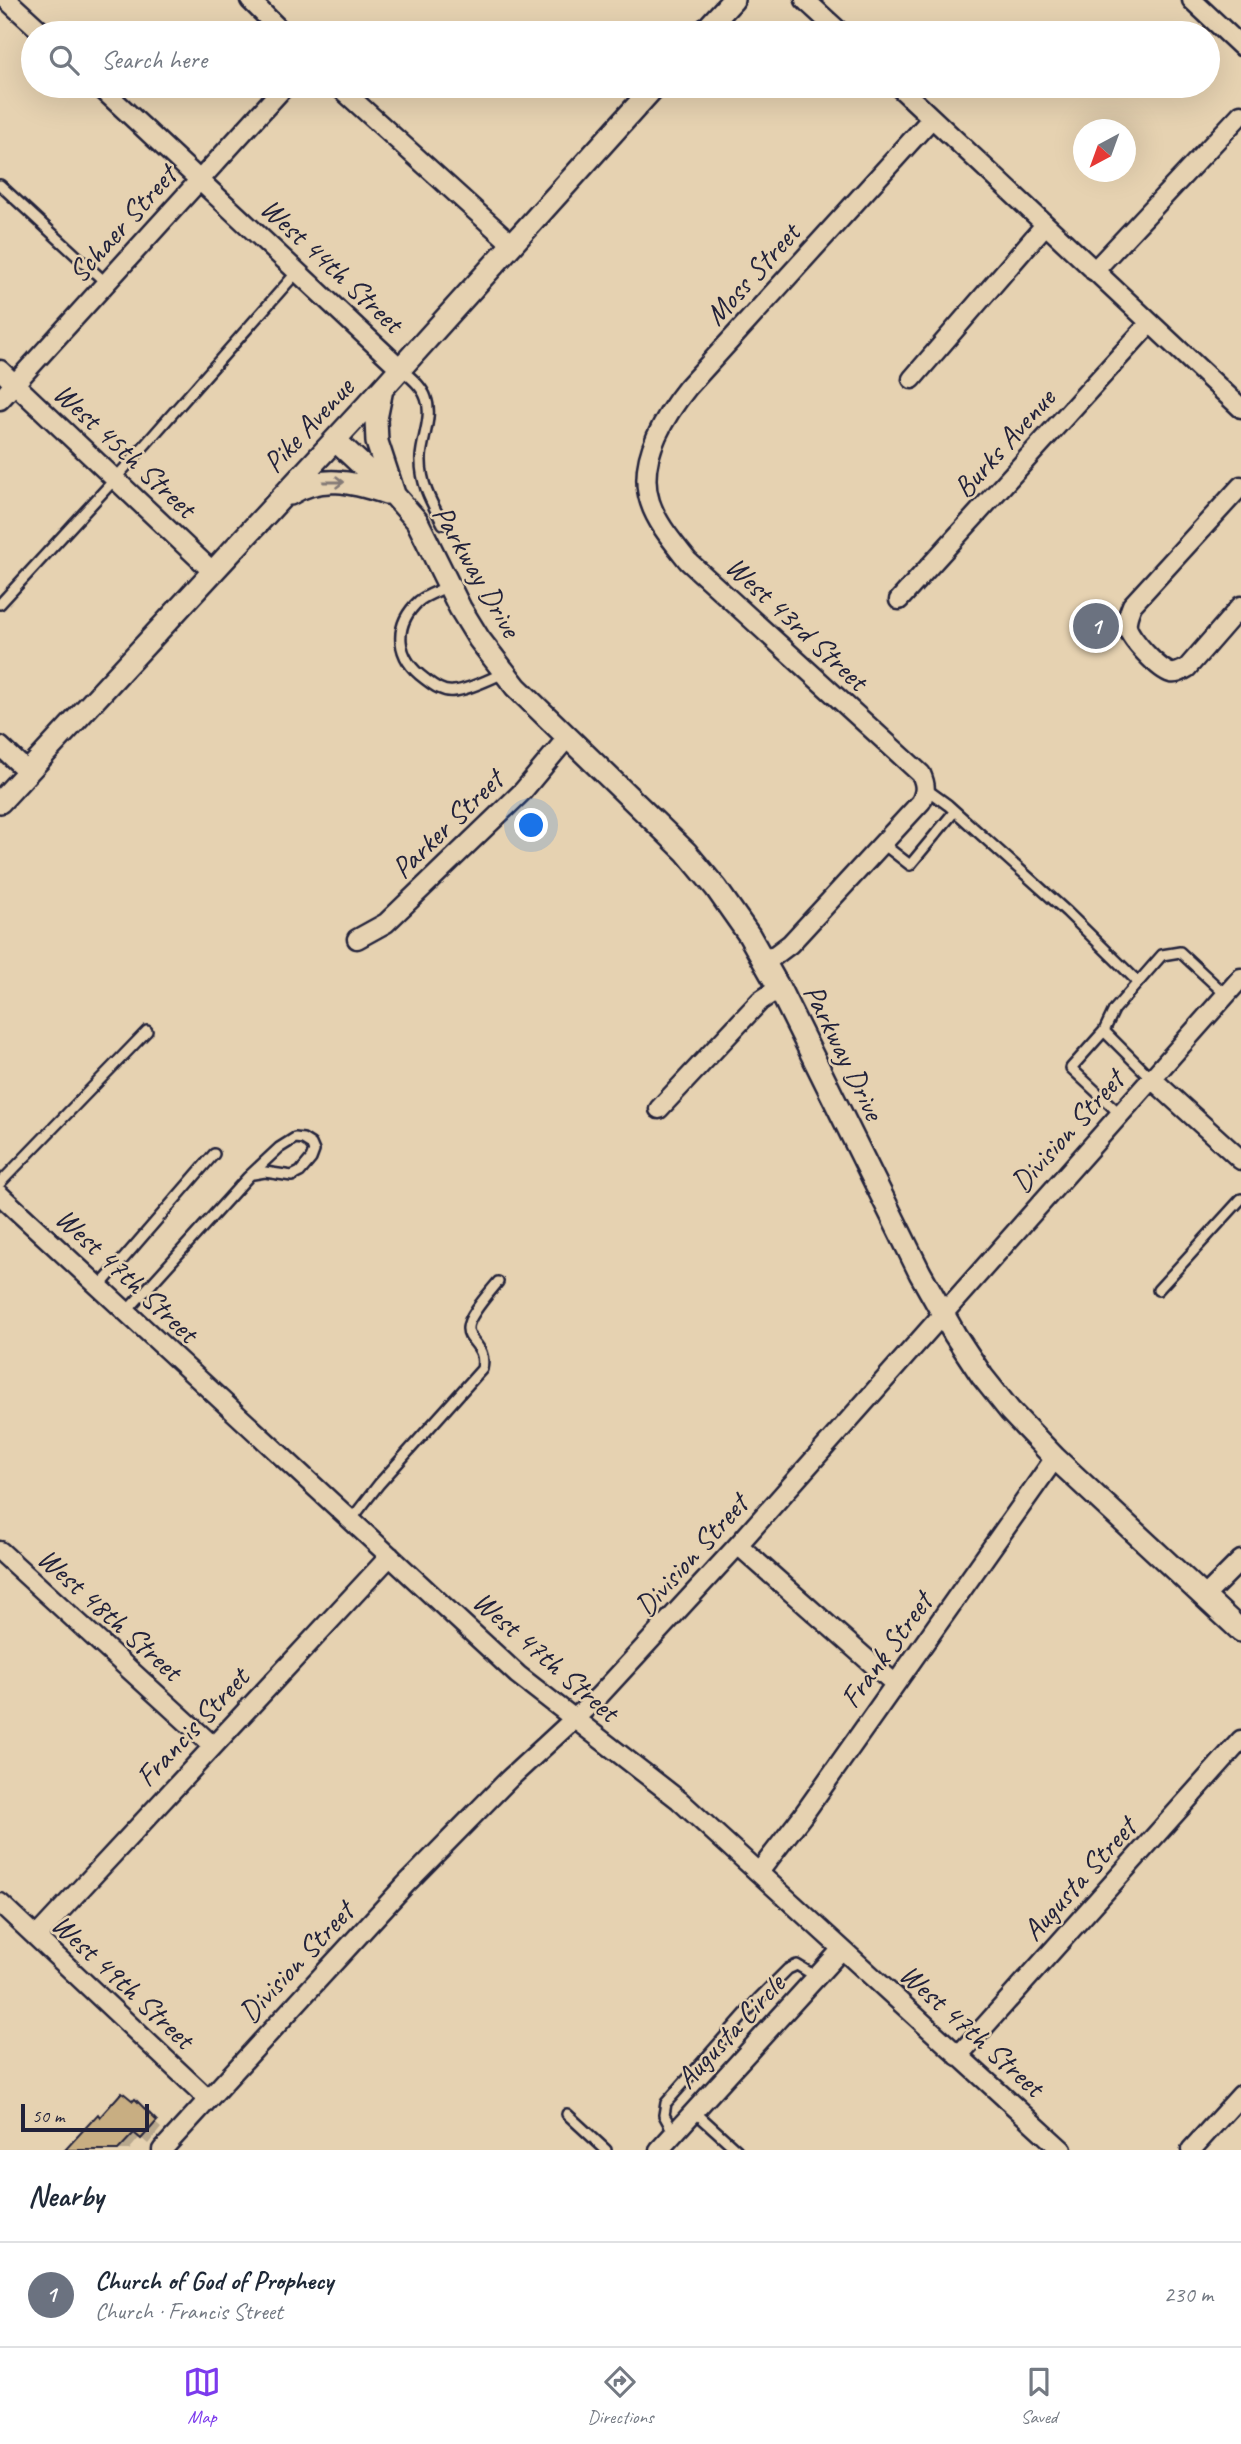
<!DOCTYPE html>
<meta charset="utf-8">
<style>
body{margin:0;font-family:Caveat,sans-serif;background:#f2f2f3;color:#1f2937}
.compass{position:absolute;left:1073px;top:119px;width:63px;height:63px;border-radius:50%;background:#fff;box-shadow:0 7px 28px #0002;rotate:221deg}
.scale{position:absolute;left:21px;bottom:18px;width:128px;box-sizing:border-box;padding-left:7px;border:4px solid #22223b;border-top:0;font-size:19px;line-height:24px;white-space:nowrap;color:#22223b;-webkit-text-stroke:5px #e6d2b1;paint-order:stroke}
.you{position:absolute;left:532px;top:826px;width:24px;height:24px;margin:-18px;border:5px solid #fff;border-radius:50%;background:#1a73e8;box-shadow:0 0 0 10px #1a73e833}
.badge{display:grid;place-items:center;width:46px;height:46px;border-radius:50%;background:#7c3aed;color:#fff;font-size:23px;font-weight:700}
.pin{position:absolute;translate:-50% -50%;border:4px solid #fff;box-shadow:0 2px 7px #0006}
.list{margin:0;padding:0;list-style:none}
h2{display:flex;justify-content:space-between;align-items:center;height:91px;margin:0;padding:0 28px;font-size:30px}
h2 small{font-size:23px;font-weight:400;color:#747a83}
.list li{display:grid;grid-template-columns:46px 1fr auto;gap:21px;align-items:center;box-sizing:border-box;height:105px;padding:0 28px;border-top:2px solid #e0e1e3}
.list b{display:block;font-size:26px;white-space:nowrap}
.list p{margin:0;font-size:23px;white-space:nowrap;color:#747a83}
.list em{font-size:23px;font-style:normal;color:#747a83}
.icon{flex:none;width:38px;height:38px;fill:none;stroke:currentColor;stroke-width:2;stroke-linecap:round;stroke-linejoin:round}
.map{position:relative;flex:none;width:1241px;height:2150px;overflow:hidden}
.search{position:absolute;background:#fff;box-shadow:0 7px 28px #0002;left:21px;right:21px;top:21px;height:77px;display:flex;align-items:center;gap:18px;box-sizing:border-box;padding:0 24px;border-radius:38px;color:#747a83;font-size:26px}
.sheet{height:196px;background:#fff}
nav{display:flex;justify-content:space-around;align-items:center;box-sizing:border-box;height:98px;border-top:2px solid #e0e1e3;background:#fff;font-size:19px;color:#747a83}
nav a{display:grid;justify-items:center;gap:4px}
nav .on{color:#7c3aed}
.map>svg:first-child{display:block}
.shadow{fill:#0003}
.building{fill:#c8ae82;stroke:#22223b;stroke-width:2}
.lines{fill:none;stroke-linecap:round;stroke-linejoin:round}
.service-casing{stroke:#22223b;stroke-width:14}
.minor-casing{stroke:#22223b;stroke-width:23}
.tertiary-casing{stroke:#22223b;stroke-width:26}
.service{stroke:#e6d2b1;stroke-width:9}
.minor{stroke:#e6d2b1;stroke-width:18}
.tertiary{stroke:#e6d2b1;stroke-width:21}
.oneway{stroke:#847a76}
.labels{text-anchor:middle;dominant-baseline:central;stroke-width:5;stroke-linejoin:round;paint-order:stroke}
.street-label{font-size:30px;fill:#22223b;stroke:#e6d2b1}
</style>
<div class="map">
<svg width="1241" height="2150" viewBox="0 0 1241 2150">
<rect width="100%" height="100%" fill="#e6d2b1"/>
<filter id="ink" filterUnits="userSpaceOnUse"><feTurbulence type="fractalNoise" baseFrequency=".0143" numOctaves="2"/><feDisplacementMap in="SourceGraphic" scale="14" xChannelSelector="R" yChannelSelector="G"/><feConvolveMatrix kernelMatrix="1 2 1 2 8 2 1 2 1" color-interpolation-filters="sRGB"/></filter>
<g filter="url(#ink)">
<path class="shadow" d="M152,2120L161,2128L148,2144L140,2137L129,2150H78Z"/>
<path class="building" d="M122,2092L133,2101L135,2099L157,2121L141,2139L134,2133L118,2150H65L98,2114L100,2117Z"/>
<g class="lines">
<g class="service-casing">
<path id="service" d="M0,185L106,283
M401,369C410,377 422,386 426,398C433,416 422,439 421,457C420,483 431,502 443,524
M448,586C439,591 426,595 419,601C392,626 396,658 425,679C433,685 443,693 454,691C471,689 489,679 504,673
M0,604L115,479L297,272
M926,789L948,805L1067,912L1138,982
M883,844L910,865L954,812
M1104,1031L1071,1068L1120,1114
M1152,1079L1104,1031L1114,1010L1162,955L1180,952L1226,995
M0,1183L147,1031
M99,1287L214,1154
M1158,1290L1241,1199
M126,1312L248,1177L279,1148L295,1138L303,1139L311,1144L314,1151L311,1159L300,1172L292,1176L265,1172L253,1174
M351,1520L379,1484L482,1369C487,1346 468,1342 468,1329C467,1317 490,1292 498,1282
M694,2111L737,2150
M567,2114L606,2150
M674,2133L664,2115L666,2103L759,1998L788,1969L797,1965L817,1977"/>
</g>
<g class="minor-casing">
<path id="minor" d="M7,0L43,33
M250,0L283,33
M805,0L841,33
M1192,0L1241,46
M99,86L400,368
M338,86L512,244
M898,86L1241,408
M1094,271L1241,114
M0,370L212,571
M912,379L1045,225
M0,400L285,86
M1241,486L1132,605C1130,611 1126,618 1127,626C1129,638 1159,670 1171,673C1178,674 1181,671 1187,668L1241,606
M899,600L1150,323
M0,746L27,771
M357,939L386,923L523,791L567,738
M766,962L790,944L921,802C926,791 926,785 921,774L688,561C674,543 657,524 650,502C637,462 663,418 688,387L932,118
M1152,1079L1241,1160
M659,1109L760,1001L779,988
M0,1195L518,1675L679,1800L1062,2150
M738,1545L895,1684
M0,1551L213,1746
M1204,1597L1241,1560
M759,1872L803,1815L1055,1458
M0,1903L208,2099
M36,1937L390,1556
M958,2056L1241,1740
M162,2150L406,1884L509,1779L599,1696L738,1545L1241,978
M659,2150L842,1949
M1191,2150L1241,2095"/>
</g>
<g class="tertiary-casing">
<path id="tertiary" d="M703,33L733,0
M382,389L376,419L377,442L394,494
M335,440L395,496L417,521L460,608L479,639L516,687L686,852L716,888L749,935L779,988L920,1273L955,1335L982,1376L1010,1411L1055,1458L1241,1631
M290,494C322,474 352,482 386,493
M0,802L382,389L655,86"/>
</g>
<use href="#service" class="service"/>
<use href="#minor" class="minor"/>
<use href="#tertiary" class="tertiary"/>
</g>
<defs><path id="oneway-shaft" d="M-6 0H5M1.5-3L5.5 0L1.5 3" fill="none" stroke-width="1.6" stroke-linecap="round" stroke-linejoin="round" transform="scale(1.75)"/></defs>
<use class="oneway" href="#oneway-shaft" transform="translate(334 482)"/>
</g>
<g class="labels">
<g class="street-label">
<text transform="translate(122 224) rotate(-48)">Schaer Street</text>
<text transform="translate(332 265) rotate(43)">West 44th Street</text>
<text transform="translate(752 274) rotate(-48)">Moss Street</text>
<text transform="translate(308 425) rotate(-47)">Pike Avenue</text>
<text transform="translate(1004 443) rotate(-48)">Burks Avenue</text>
<text transform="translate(125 450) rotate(43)">West 45th Street</text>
<text transform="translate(477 571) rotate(60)">Parkway Drive</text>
<text transform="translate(797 623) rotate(43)">West 43rd Street</text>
<text transform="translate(447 824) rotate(-44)">Parker Street</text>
<text transform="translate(844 1052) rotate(64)">Parkway Drive</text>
<text transform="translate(1067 1131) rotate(-48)">Division Street</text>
<text transform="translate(127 1275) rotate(43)">West 47th Street</text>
<text transform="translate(691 1555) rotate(-48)">Division Street</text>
<text transform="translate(110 1614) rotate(42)">West 48th Street</text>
<text transform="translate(886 1650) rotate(-54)">Frank Street</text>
<text transform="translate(546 1656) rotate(41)">West 47th Street</text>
<text transform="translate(192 1727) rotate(-47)">Francis Street</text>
<text transform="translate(1079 1879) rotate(-48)">Augusta Street</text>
<text transform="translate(296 1962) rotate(-47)">Division Street</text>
<text transform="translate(123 1981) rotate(43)">West 49th Street</text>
<text transform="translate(972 2030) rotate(42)">West 47th Street</text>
<text transform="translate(730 2031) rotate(-47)">Augusta Circle</text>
</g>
</g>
</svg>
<svg class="compass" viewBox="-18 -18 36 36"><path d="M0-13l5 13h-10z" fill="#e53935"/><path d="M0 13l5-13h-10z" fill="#747a83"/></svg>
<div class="scale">50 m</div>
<div class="you"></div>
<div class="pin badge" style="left:1096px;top:626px;background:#6b7280">1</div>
<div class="search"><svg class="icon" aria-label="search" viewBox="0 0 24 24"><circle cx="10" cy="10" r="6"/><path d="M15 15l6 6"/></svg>Search here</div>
</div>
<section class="sheet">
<h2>Nearby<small></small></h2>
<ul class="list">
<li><span class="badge" style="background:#6b7280">1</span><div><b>Church of God of Prophecy</b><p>Church · Francis Street</p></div><em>230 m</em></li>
</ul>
</section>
<nav>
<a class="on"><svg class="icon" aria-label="map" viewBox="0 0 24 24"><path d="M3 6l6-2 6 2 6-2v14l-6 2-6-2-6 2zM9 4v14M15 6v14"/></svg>Map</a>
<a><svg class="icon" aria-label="directions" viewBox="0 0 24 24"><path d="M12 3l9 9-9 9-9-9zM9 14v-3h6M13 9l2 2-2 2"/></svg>Directions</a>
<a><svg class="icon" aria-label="saved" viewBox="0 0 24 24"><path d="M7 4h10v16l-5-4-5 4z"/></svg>Saved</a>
</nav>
